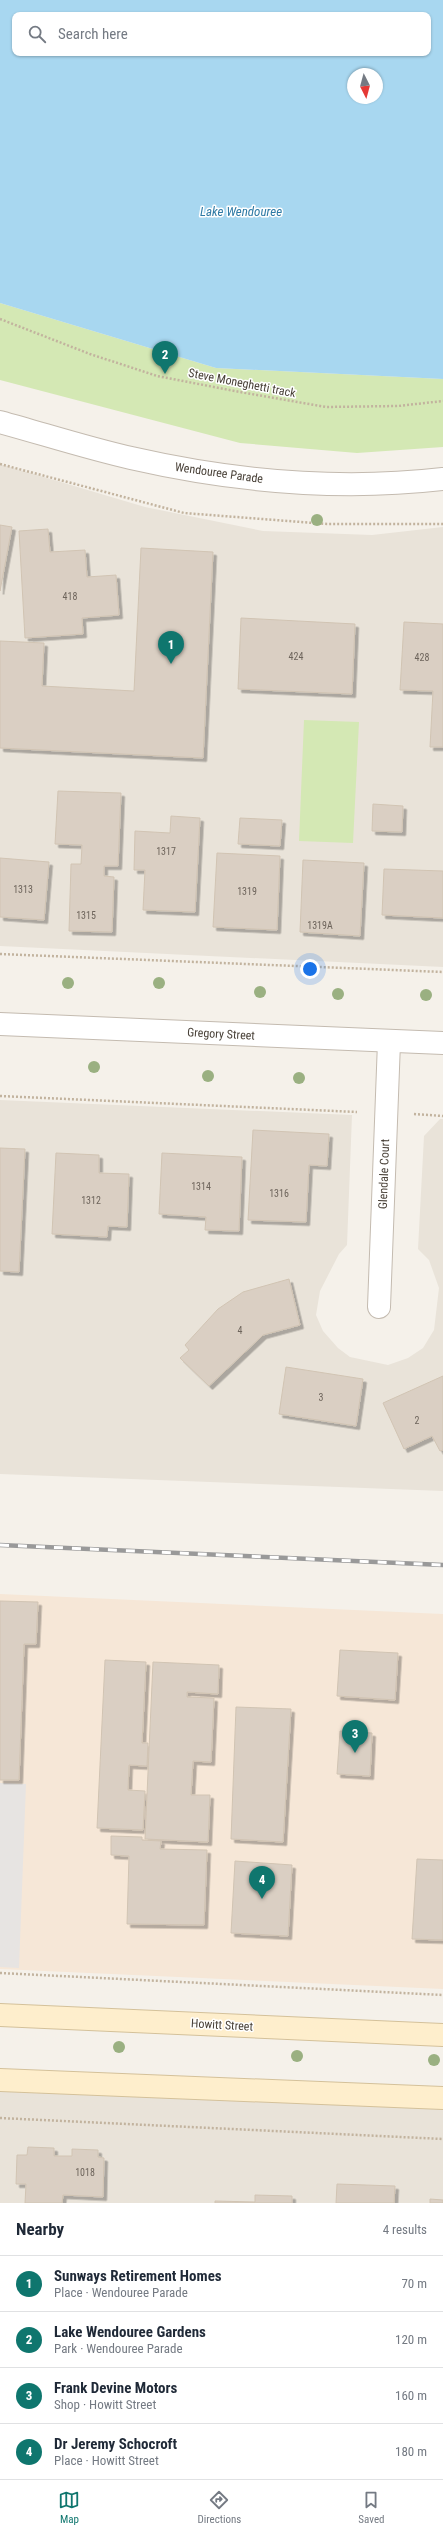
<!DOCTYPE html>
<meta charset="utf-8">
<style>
body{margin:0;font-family:"Roboto Condensed",sans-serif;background:#f6f6f7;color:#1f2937}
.compass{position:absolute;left:347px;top:68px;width:36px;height:36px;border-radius:50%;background:#fff;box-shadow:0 1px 3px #0004;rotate:174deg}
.you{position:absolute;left:310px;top:969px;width:14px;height:14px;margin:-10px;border:3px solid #fff;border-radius:50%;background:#1a73e8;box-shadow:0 0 0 6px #1a73e833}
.badge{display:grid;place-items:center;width:26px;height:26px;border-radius:50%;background:#0f766e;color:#fff;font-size:13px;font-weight:700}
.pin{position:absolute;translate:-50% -33px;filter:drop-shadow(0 1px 2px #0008)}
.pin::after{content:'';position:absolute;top:21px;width:14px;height:12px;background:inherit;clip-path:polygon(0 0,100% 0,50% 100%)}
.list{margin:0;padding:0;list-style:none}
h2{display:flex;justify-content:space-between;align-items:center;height:52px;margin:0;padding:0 16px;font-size:17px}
h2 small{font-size:13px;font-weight:400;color:#747a83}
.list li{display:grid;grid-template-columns:26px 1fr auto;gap:12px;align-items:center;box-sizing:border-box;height:56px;padding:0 16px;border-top:1px solid #e0e1e3}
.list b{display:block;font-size:15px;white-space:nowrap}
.list p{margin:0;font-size:13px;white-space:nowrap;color:#747a83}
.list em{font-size:13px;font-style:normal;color:#747a83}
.icon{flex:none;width:22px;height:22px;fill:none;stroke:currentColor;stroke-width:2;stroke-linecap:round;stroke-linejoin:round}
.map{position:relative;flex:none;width:443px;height:2203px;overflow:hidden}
.search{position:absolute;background:#fff;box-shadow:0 1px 3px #0004;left:12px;right:12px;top:12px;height:44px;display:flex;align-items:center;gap:10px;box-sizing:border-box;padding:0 14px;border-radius:8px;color:#747a83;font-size:15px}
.sheet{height:276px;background:#fff}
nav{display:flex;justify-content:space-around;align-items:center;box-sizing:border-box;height:56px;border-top:1px solid #e0e1e3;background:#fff;font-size:11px;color:#747a83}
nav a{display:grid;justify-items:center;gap:2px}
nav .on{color:#0f766e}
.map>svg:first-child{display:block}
.residential{fill:#e9e3d9}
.commercial{fill:#f6e7d7}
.green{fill:#d4e8b4}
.parking{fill:#e7e4e2}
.water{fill:#a8d7f0;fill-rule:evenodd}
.building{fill:#dacfc3;stroke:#d1c4b3;filter:url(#shadow)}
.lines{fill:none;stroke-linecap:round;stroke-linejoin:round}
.minor-casing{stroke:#c4bbb0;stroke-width:24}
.tertiary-casing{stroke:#c4bbb0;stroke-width:24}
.secondary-casing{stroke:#d4c19a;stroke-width:24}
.path{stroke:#c2b39e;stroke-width:2.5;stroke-dasharray:2 2;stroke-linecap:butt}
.minor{stroke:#fff;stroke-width:22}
.tertiary{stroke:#fff;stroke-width:22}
.secondary{stroke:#feeecc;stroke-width:22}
.rail-casing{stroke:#999;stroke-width:4.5}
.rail{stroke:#fff;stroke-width:3;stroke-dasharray:9;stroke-linecap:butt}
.tree{fill:#9ab081}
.labels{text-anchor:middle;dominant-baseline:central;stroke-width:3;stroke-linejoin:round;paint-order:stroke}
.number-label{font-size:10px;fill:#6d645b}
.street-label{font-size:12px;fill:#494138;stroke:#fff}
.water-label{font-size:13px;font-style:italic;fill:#2e7aa5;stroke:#fff}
</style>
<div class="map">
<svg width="443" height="2203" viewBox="0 0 443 2203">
<defs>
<filter id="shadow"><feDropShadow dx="3.5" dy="3.5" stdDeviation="0" flood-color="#0004"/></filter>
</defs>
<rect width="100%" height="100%" fill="#f5f1ea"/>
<path class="residential" d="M0,464L145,507L263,531L372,535L443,527V967L0,946Z
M0,1100L352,1115L347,1245L339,1254L320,1291L316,1315L323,1331L338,1348L350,1357L388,1365L408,1358L423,1348L434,1330L439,1288L429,1260L418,1249L424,1136L440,1119H443V1491L0,1474Z
M0,2083L443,2102V2203H0Z"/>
<path class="commercial" d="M0,1594L443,1614V1989L0,1969Z"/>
<path class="green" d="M0,303L216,368L443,379V447L357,453L240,443L0,380Z
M304,720L359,722L353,843L299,841Z"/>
<path class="parking" d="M0,1783L26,1784L19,1968L0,1967Z"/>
<path class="water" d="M0,0H443V379L216,368L0,303ZM15,15H428V53H15ZM353,74H377V98H353Z"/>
<path class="building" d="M0,525L12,527L0,591Z
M48,529L50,552L85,550L87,577L116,575L119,615L82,618L83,634L25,638L19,531Z
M141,548L213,552L203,758L0,748V641L44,643L42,686L134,691Z
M241,618L355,624L352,694L238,689Z
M404,622L443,624V747H430L433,691L400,690Z
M58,791L121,793L118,866H104V876L114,877L112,932L69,931L71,864H81L82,845L55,844Z
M373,804L403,806L402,832L372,831Z
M171,816L200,818L195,912L143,910L145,870H134L135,831L170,833Z
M240,818L282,820L280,846L238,844Z
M217,853L280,856L277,930L213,927Z
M0,858L49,862L44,920L0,917Z
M303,860L364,863L360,936L300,932Z
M384,869L443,871V918L382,915Z
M253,1130L329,1134L327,1166L309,1165L306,1222L248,1220Z
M0,1148L25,1149L19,1272L0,1271Z
M56,1153L99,1155V1173L129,1174L127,1227L108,1226L107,1237L52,1234Z
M162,1153L242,1157L239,1231L205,1230L206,1217L159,1214Z
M289,1279L300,1325L263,1335L209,1386L180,1358L189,1350L185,1345L218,1309L243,1292Z
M286,1367L363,1379L356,1426L279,1414Z
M443,1376V1450L440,1451L432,1436L404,1449L383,1403Z
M0,1601L38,1602L36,1644H24L19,1780H0Z
M340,1650L398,1653L395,1700L337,1696Z
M105,1660L146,1662L142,1743H148L147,1766L129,1765L128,1790L145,1791L143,1830L97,1828Z
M153,1662L219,1665L218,1694L187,1692V1697L214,1698L211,1762L193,1761L191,1795H210L208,1842L145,1839Z
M236,1707L291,1709L283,1842L231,1839Z
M340,1731L372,1733L370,1776L337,1774Z
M111,1836L142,1837V1840L161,1841L160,1849L207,1850L204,1925L127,1924L129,1856L111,1855Z
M417,1859L443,1860V1940L412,1939Z
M235,1861L292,1865L288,1936L231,1933Z
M28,2147L54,2148V2156H72V2149L98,2150V2157L104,2158L103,2197L63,2195L62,2203H25L26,2184H16L17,2155H27Z
M337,2184L395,2186L394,2203H336Z
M255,2195L292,2196V2203H215V2201L255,2202Z
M430,2199L443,2200V2203H430Z"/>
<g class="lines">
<g class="minor-casing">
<path id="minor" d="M0,1024L443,1043
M379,1307L389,1042"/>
</g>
<g class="tertiary-casing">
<path id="tertiary" d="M0,422C44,434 87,448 131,458C232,481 339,491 443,479"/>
</g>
<g class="secondary-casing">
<path id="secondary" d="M0,2015L443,2035
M0,2080L443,2098"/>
</g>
<path class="path" d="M0,319L90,354L157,376L240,392L326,407L398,406L443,401
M0,464L184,513L327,524H443
M0,954L443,972
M0,1096L357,1112
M414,1114L443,1116
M0,1973L443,1995
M0,2118L443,2139"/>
<use href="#minor" class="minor"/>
<use href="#tertiary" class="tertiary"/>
<use href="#secondary" class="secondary"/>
<g class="rail-casing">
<path id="rail" d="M0,1545L443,1565"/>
</g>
<use href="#rail" class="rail"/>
</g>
<g class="tree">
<circle cx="317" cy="520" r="6"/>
<circle cx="68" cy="983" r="6"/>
<circle cx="159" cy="983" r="6"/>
<circle cx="260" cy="992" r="6"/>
<circle cx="338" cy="994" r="6"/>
<circle cx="426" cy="995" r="6"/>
<circle cx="94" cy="1067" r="6"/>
<circle cx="208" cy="1076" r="6"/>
<circle cx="299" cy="1078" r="6"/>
<circle cx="119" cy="2047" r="6"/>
<circle cx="297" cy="2056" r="6"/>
<circle cx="434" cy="2060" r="6"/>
</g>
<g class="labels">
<g class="number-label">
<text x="70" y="596">418</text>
<text x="296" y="656">424</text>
<text x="422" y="657">428</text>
<text x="166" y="851">1317</text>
<text x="23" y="889">1313</text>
<text x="247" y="891">1319</text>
<text x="86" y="915">1315</text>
<text x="320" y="925">1319A</text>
<text x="201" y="1186">1314</text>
<text x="279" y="1193">1316</text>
<text x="91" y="1200">1312</text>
<text x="240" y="1330">4</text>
<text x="321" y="1397">3</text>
<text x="417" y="1420">2</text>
<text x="85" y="2172">1018</text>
</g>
<g class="street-label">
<text transform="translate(242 383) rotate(11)">Steve Moneghetti track</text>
<text transform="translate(219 473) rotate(8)">Wendouree Parade</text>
<text transform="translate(221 1034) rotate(3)">Gregory Street</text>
<text transform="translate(384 1174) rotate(-88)">Glendale Court</text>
<text transform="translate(222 2025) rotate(3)">Howitt Street</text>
</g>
<g class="water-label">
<text x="241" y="211">Lake Wendouree</text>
</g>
</g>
</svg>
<svg class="compass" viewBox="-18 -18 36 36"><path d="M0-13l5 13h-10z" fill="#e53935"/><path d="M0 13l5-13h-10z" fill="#747a83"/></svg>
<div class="you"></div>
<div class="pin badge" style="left:171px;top:664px">1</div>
<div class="pin badge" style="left:165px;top:374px">2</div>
<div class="pin badge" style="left:355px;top:1753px">3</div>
<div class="pin badge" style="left:262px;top:1899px">4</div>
<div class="search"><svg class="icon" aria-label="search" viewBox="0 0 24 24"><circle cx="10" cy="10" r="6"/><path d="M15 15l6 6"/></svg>Search here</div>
</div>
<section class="sheet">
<h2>Nearby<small>4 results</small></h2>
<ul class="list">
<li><span class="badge">1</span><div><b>Sunways Retirement Homes</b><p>Place · Wendouree Parade</p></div><em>70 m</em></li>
<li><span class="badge">2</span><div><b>Lake Wendouree Gardens</b><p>Park · Wendouree Parade</p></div><em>120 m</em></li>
<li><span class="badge">3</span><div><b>Frank Devine Motors</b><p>Shop · Howitt Street</p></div><em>160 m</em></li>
<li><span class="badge">4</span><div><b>Dr Jeremy Schocroft</b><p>Place · Howitt Street</p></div><em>180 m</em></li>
</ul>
</section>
<nav>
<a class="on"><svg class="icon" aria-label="map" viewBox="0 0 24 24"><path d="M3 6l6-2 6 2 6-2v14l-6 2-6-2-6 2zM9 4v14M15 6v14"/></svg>Map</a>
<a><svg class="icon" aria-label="directions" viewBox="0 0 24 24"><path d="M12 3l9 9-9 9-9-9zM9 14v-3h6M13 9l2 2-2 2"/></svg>Directions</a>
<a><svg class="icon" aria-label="saved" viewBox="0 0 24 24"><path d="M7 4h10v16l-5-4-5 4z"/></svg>Saved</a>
</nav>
